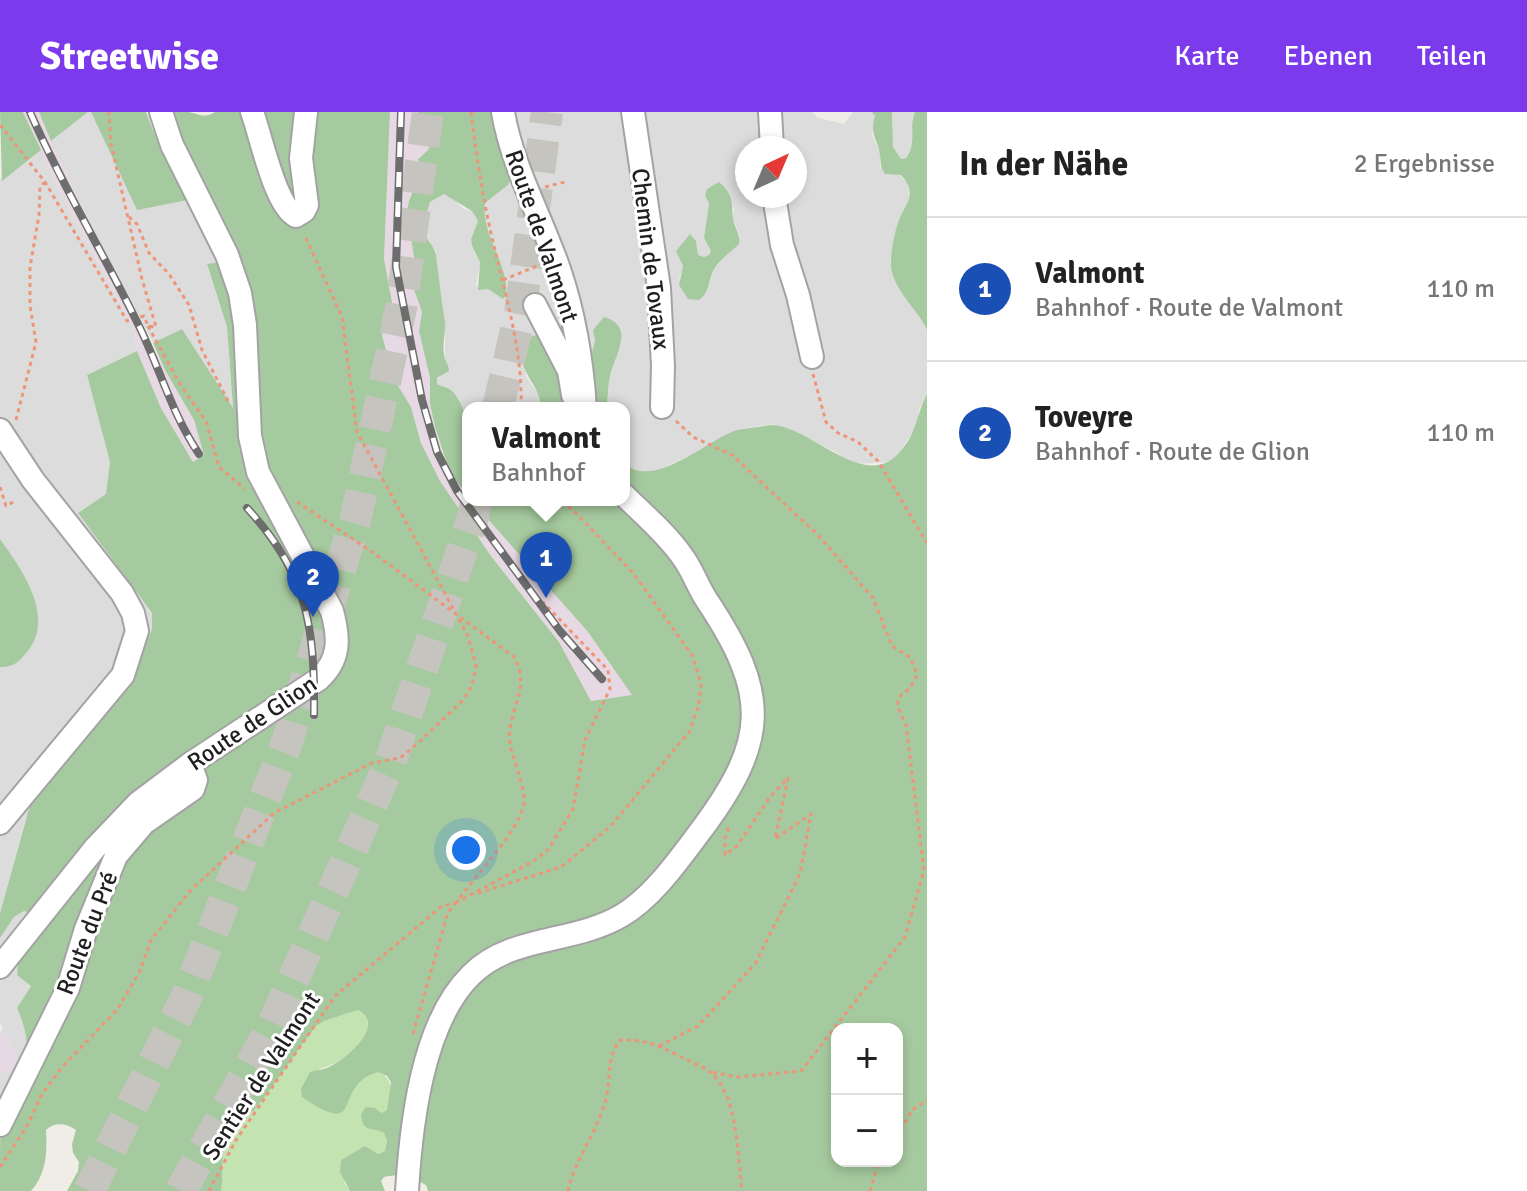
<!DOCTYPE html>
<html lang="de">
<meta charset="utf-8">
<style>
body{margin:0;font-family:Signika,sans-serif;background:#f6f6f6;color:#222}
.controls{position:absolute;right:24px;bottom:24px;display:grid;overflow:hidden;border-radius:16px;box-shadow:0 4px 12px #0003}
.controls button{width:72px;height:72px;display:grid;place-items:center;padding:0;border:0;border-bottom:2px solid #e0e0e0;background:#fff;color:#222;font:40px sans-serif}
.compass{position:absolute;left:735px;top:24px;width:72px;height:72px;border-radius:50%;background:#fff;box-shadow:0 4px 12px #0003;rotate:44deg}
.you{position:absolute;left:466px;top:738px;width:28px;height:28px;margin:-20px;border:6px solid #fff;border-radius:50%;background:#1a73e8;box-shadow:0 0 0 12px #1a73e833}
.badge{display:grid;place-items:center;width:52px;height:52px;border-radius:50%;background:#7c3aed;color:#fff;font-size:26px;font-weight:700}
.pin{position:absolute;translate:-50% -66px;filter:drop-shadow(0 2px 4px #0008)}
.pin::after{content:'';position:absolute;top:42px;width:28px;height:24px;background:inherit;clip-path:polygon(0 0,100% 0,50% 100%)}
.popup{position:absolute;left:462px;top:290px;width:168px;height:104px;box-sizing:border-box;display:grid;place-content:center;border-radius:16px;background:#fff;filter:drop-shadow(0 2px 6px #0005);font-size:26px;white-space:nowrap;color:#767676}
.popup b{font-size:30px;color:#222}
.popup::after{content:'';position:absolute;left:50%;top:100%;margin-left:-16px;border:16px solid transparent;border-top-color:#fff}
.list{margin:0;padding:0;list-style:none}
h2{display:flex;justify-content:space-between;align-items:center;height:104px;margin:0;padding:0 32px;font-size:34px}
h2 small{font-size:26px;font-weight:400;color:#767676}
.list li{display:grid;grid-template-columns:52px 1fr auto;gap:24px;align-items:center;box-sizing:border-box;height:144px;padding:0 32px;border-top:2px solid #e0e0e0}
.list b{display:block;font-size:30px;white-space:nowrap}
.list p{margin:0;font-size:26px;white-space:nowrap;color:#767676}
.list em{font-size:26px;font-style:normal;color:#767676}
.map{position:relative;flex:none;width:927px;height:1079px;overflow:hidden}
header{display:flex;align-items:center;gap:48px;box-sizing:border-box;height:112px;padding:0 40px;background:#7c3aed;color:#fff}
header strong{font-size:38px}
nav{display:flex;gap:44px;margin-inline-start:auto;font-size:28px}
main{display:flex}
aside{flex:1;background:#fff}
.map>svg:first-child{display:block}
.residential{fill:#dddcdc;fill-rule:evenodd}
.industrial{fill:#e7d9e3}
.grass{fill:#c3e4b1}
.forest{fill:#a6ca9f;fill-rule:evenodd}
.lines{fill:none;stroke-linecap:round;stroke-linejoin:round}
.highway-tunnel{stroke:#c5c4be;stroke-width:32;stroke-dasharray:32 16;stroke-linecap:butt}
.minor-casing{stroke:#a3a3a3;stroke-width:26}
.path{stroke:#ed9579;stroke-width:3;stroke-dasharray:4 4;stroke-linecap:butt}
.minor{stroke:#fff;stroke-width:22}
.rail-casing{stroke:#6d6d6d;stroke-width:8}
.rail{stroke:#fff;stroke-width:5;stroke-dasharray:15;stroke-linecap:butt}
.labels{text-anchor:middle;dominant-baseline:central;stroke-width:6;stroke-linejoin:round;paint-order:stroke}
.street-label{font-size:24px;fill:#1f1f1f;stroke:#fff}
</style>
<header>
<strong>Streetwise</strong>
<nav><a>Karte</a><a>Ebenen</a><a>Teilen</a></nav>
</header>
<main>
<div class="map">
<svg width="927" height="1079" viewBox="0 0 927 1079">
<rect width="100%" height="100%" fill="#efede6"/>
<path class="residential" d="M88,0H91L137,97L188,87L221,150L207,153L227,215L233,298L182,217L153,231L89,110L51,29Z
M497,0H812L818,6L844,12L853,0H872L875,4L872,23L880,41V55L900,63L907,70L909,79L908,95L899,108L890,148L895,167L927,218V282L919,297L918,312L899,341L890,350L854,352L834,339L771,312L736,318L702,338L658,358L642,360L629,356L624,350V296H606L610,265L622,229L593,218L595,229L590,247L595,296H565L566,277L524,234L522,251L527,266L539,283L541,296H468V317L459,287L453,280L437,272V267L445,261V210L436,163V140L425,121L423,113L430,90L444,82L450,83L464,97L472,99L478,109L471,127L472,135L480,150L476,174L488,177L503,187L506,183L505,168L485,113L484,101L485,91L508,73ZM747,36H795V84H747ZM705,84L734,96L733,106L740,125L734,136L724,143L714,156L709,174L679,168L683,154L676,139L690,123L696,129L698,143L704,145L709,143L711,139L704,126L709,91Z
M892,0H915L912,6L914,29L906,46L901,47L893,35Z
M41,38L62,84L133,215L137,239L87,263L110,350L106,382L78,401L152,501V517L133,566L74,640L35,683L25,709L0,801V65L2,68Z
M24,799L30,801L17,862L31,874L17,896L25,913L28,941L0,1004V922L3,915L0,912V826L14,805Z"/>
<path class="industrial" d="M23,0H39L89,110L165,258L194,308L204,343L193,350L161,296L137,239L133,215L62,84Z
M390,0H417L431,19L433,27L428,38L419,45V53L426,70L411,81L407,99L415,152L412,162L422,200L419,219L430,266V292L435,315L446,351L468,384V388H471L588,520L633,584L590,589L559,530L491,444L440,369L421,331L411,295L394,267L382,223L392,190L384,147Z
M0,921L2,924L7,922L20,954L0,963Z"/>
<path class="grass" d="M358,898C389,916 338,955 319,957L346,996C352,977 358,965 378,959C394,967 393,982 387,998L381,1001L380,1018L384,1020L387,1029L385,1039L378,1042L365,1034L344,1070L350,1079H221C224,1065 220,1049 225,1035C231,1018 249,1006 260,991C280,966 296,939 316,914L324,909Z"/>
<path class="forest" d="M0,0H23L41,38L2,69Z
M39,0H88L51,29Z
M91,0H146L160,36L170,22L167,0C173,0 182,0 188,0C200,2 204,7 215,0H390L384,147L392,190L382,223L394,267L411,295L421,331L440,369L491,444L559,530L591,589L632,583L588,520L471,388H624V350C650,380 707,329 734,319C743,316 754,316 764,314C802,304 861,382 898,342C918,321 915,305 927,282V1079H428L426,1073C412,1065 400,1061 384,1065L381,1069L385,1079H350L340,1060L341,1048L365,1034L378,1042L385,1039L387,1029L384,1021C371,1014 363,1022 361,1002L366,995L375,996L381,1001L387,998L391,970L387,964L378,960C330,974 367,1029 302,985L301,977L310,960C316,958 324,958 329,955C345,947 387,914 358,898L324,909L316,914C296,939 280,966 260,991C249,1006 231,1018 225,1035C220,1049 224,1065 221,1079H67L78,1059L79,1050L73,1041L72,1032L76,1018C66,1011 55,1010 46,1018C47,1040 47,1061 31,1079H0C0,1059 0,1020 1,1003C14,956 41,950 17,896L31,874L17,863L19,844L30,801L24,799L14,805L0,826V801L30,693L35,682L74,640L133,566L152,517V501L78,401L106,382L110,350L87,263L137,239L161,296L193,350L204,343L194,308L165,258L153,231L182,217L233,296L227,215L207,152L220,150L188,88L137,98ZM837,917H897V1049H837Z
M417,0H497L511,66L508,73L485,91C481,124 509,151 506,183L503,187L488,177L478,178L480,150L472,134L471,127L478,109L472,99L444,82L430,90C428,98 424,107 423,115C423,125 434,132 436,143C439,166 441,187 445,210C446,221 442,231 444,242C444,248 449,252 449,259L437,266V272C442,275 448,275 453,280C474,301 468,356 468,384L450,361L435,315L430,292V266L419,219L422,200L411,169L415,152L407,99L409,89L413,78L426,70L418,47L428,38L433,27L431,19Z
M872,0H892L893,35L901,47L906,46C918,29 908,15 915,0H927V218C916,194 888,174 891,146C892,135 895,118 899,108C906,91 918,81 901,63L885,62C880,55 881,52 880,43C878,27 869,24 875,4Z
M719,70C734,84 731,88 733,106C734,116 741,122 739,132C731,140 723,145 716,154C708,165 711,180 699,188L688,187L679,173L683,154L676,139L690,122L696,129L698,143L704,145L709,143L711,139L704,126L709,91L705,84L707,77Z
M604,205C636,214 615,243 610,264C608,274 608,286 606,296H595L590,247L595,229L593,218Z
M549,221L566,277L565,296H541C540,266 506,256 532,224Z
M0,427C22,458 57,506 26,541C19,550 12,556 0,555Z"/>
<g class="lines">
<path class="highway-tunnel" d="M498,296L520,201L547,0
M89,1079L186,886L286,633L355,409L401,196L428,0
M181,1079L272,915L390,651L472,409L477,388"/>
<g class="minor-casing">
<path id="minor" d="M252,0C261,24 275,94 296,104L304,99L307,93L301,46L306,0
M503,0C512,54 541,105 559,157C574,201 582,249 585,296
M633,0L659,176L663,254L662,295
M770,0L772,36
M774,84L782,133L798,183L812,245
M535,193L569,259L573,283
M0,318L33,368L122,481L133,501L137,519L123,563L0,711
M0,855L95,736L138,691L190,652L319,567C341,547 339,525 332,499L258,360L250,324L245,213L240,181L227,143L172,33L161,0
M0,1013L68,876L86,817L116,744L144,711L193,677L196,668L190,652
M407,1079C411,1013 422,911 471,863C511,823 572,832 621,804C652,786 678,749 699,721C769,628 770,583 706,487C697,473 692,457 682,444C666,421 644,403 624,383"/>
</g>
<path class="path" d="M471,0C476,40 482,82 491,121C504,180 523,236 521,296
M0,13L45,70L127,209L144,204L148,214L156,215L142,167L111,32L109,0
M545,75L565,70
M129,105L137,112L149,141L169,162L189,193L202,238L228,289
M503,168L537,154
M148,214L181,274L206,309L219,355L245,377
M813,262L826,310L838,321L858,330L878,349L927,431
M16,308L36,230L30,194V155L39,103L40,75L45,70
M676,309L693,325L732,343L818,423L873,486L892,534L910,545L917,562C908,591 886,574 906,613L924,758L905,825L801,959L738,965L710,960
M0,375L6,394L15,389
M297,390L371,439L514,545C529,572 515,588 510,616C506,639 524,665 524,688C524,715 473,765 457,790L532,750L547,739L573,697L585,628L610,577L608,558L543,490
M478,781L561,755L610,715L689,620L699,592L701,571L692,543L633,461L574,399L558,388
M413,922L448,800L457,790
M659,934L698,914L755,852L800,762L811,702L775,727L788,666L770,685L737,734L725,743V726L730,712
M897,1025L912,998L927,988
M0,1055L27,1014L42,982L63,954L117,898L139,861L151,828L191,778L274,701L372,651L400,646L416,633L462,589L472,574L476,554L468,524L357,320L342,205L304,122
M209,1079L236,1028L335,884L442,794L456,791
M568,1079C574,1049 598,1019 606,987C611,966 606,946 620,928C643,927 658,933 679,944C689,949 703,954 711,961C739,985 737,1045 742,1079
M870,1079L879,1049"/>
<use href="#minor" class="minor"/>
<g class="rail-casing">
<path id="rail" d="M30,0C62,74 104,142 139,214C160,257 172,302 199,342
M401,0L396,155L422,288L437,340L457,379L560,519L602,567
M247,396C308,462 315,516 314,603"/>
</g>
<use href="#rail" class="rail"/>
</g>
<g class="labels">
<g class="street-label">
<text transform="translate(542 124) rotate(71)">Route de Valmont</text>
<text transform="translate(651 147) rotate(83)">Chemin de Tovaux</text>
<text transform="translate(252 611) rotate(-34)">Route de Glion</text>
<text transform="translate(87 821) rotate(-69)">Route du Pré</text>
<text transform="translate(261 964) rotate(-57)">Sentier de Valmont</text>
</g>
</g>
</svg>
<div class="controls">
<button>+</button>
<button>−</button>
</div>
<svg class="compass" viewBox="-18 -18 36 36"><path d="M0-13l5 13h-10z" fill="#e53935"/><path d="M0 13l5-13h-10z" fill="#767676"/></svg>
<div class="you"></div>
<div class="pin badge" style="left:546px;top:486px;background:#1a4fb4">1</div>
<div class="popup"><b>Valmont</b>Bahnhof</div>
<div class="pin badge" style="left:313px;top:505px;background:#1a4fb4">2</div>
</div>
<aside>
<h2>In der Nähe<small>2 Ergebnisse</small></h2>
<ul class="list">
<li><span class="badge" style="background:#1a4fb4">1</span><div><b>Valmont</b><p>Bahnhof · Route de Valmont</p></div><em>110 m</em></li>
<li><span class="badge" style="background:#1a4fb4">2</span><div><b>Toveyre</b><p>Bahnhof · Route de Glion</p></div><em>110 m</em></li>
</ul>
</aside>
</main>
